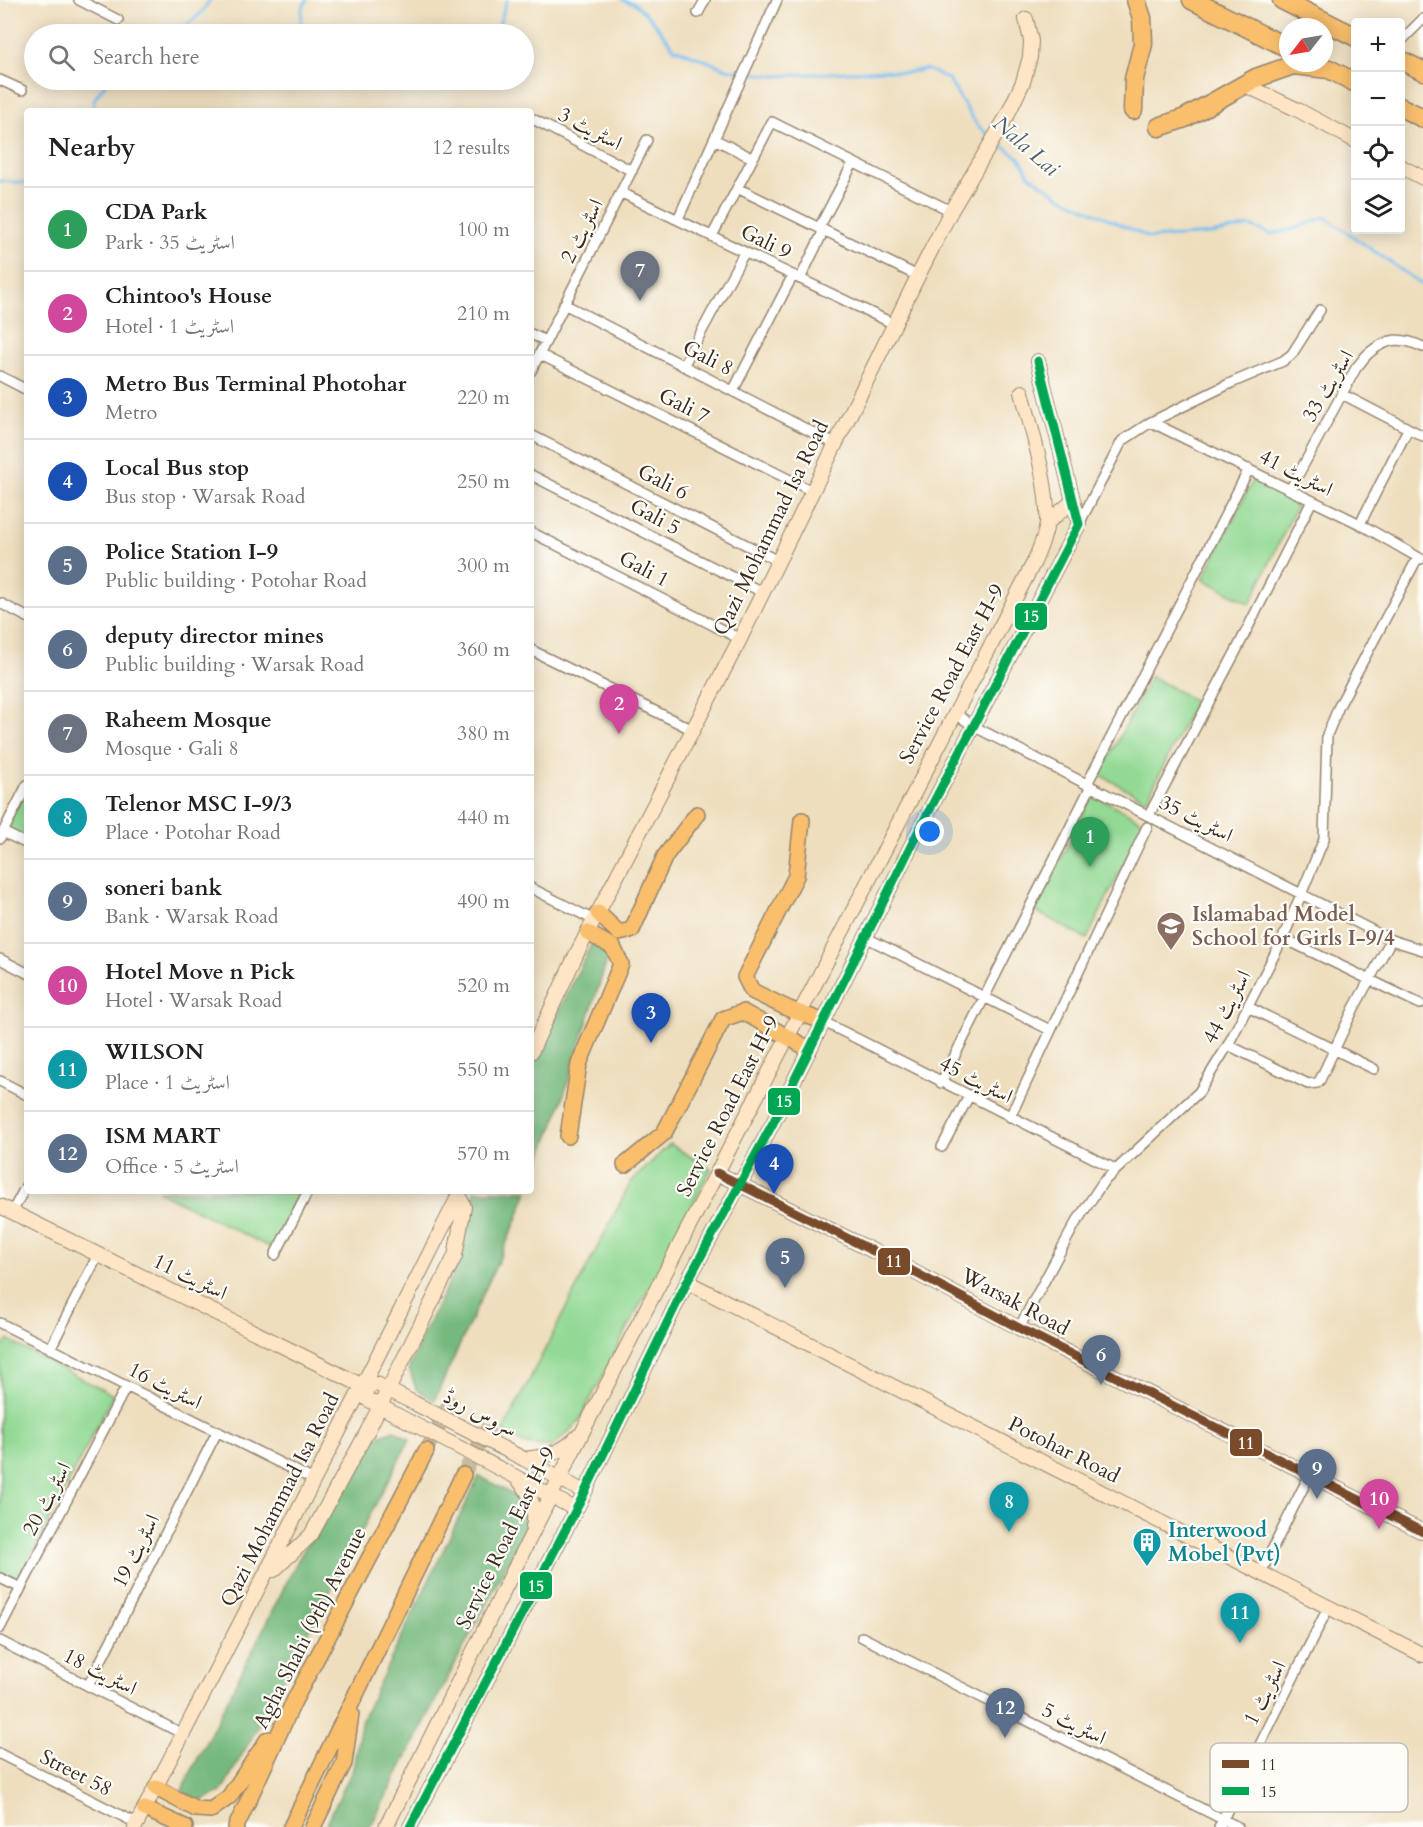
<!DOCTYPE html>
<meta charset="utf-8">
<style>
body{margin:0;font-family:Cardo,Amiri,serif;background:#f6f6f6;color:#222}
.controls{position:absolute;right:18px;top:18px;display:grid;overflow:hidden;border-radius:6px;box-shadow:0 3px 15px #0003}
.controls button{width:54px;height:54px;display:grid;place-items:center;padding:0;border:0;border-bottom:2px solid #e0e0e0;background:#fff;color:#222;font:30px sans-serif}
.compass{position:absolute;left:1279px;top:18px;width:54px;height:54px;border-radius:50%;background:#fff;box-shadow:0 3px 15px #0003;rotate:239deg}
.you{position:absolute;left:930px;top:832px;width:21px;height:21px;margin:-15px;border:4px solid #fff;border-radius:50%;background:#1a73e8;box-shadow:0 0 0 9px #1a73e833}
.badge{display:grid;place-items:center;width:39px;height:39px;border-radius:50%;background:#ea580c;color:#fff;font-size:20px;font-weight:700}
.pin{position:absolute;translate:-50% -50px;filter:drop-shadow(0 2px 3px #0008)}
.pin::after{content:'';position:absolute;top:32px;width:21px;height:18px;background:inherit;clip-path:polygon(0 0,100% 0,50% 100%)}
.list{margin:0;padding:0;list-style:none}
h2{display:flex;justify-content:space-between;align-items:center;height:78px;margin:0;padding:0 24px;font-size:26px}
h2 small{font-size:20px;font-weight:400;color:#767676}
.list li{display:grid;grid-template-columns:39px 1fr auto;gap:18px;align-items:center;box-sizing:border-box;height:84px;padding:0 24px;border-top:2px solid #e0e0e0}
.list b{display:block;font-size:22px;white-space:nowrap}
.list p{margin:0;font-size:20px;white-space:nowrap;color:#767676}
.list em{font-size:20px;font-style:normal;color:#767676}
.icon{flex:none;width:33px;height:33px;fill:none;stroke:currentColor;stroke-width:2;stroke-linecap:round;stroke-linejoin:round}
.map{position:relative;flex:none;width:1423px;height:1827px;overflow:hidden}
.search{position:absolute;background:#fff;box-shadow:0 3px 15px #0003;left:24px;top:24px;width:510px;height:66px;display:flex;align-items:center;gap:15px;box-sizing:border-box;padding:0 21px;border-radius:33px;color:#767676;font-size:22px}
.panel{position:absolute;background:#fff;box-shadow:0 3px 15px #0003;left:24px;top:108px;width:510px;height:1086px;border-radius:6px}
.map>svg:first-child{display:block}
.green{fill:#93d994;stroke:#678259;stroke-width:1.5}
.forest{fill:#76b97e;stroke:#58724e;stroke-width:1.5}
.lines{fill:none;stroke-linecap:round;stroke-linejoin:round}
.stream{stroke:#77beef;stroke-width:3}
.primary-tunnel{stroke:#caba9e;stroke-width:15;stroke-dasharray:15 8;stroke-linecap:butt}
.street-casing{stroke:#94846e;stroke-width:12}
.secondary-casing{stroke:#94846e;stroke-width:16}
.primary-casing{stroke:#94846e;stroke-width:18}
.highway-casing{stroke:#94846e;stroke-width:21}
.street{stroke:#fff;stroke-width:9}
.secondary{stroke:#fde5c5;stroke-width:14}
.primary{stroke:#f9bf6d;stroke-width:15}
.highway{stroke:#f9bf6d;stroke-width:18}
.secondary-bridge-casing{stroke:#94846e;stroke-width:16;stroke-linecap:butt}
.secondary-bridge{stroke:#fde5c5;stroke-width:14}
.bus-1-casing{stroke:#fdfcf7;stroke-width:14}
.bus-2-casing{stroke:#fdfcf7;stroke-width:14}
.bus-1{stroke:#7a4b2a;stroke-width:9}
.bus-2{stroke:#00a651;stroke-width:9}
.labels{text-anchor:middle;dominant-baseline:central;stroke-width:4.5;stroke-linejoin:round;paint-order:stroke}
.street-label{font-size:21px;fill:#3b2a1e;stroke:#fdfcf7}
.education-label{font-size:21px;font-weight:bold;fill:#785e54;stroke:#fdfcf7;text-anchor:start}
.culture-label{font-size:21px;font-weight:bold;fill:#0d838f;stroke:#fdfcf7;text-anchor:start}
.water-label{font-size:22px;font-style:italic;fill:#505e67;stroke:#fdfcf7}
.key{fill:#fdfcf7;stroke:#c3bdb6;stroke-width:1.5}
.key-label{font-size:16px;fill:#3b2a1e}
.line-badge{stroke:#fdfcf7;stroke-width:2}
.badge-label{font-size:16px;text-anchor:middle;font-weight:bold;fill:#fff}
</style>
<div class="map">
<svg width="1423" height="1827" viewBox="0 0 1423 1827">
<rect width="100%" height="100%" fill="#fdfcf7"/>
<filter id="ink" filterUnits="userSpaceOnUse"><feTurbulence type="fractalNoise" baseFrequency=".0167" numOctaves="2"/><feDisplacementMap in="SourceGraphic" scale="12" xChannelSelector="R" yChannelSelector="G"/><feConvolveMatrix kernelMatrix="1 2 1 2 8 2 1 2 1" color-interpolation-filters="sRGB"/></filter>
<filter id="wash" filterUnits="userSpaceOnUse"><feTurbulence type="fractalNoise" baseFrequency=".008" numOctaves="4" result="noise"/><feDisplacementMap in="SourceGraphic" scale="24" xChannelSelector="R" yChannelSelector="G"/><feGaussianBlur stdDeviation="1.35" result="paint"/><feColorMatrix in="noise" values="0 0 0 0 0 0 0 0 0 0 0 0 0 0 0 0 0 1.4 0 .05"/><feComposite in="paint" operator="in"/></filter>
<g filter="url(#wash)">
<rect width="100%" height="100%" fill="#eedebe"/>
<path class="green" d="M1253,480L1297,505L1250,604L1203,579Z
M1151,676L1195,701L1147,800L1100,775Z
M27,785V844L3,832Z
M1093,794L1144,822L1087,939L1035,911Z
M670,1144L711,1169L578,1423L552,1447L525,1444L503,1431L631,1182Z
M158,1191H303L273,1249Z
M7,1340L113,1395L17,1583L0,1574V1353Z"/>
<path class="forest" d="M592,943L608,957L558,1113L531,1183V1068Z
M475,1191H528L516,1222L434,1401L416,1389L409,1368L424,1332L462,1256Z
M394,1430L410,1439L272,1702L221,1792L199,1802L182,1790L299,1558L371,1439Z
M479,1476L519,1498L528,1524L370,1827H325L353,1769L362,1719Z"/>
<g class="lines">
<path class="stream" d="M622,0L635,4L651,19L674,48L727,69L774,76L885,70L905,73L926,69L948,79L977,125L990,136
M177,34L201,13L210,0
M300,34L302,9L307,0
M496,34L507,0
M422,80L443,88L470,84L474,80
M92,111L95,98L108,80
M997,142L1020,158L1029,175L1061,197L1150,238L1211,234L1250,226L1270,234L1291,230L1325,217L1423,285
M0,181L27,183"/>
</g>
</g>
<g filter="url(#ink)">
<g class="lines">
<path class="primary-tunnel" d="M426,1451L453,1396
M463,1475L489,1426"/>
<g class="street-casing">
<path id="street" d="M79,0L118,20
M698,13L705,0
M1400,42L1423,19
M0,80L22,90
M531,118L632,171
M714,139L752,158
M737,188L918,276
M622,193L894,324
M678,219L777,0
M819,228L853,163
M712,236L772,122L951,211
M800,279L824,230
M564,304L835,444
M531,334L546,341
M539,354L812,491
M683,366L744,253
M531,371L647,140
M0,376L27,390
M733,391L793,275
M1342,394L1423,436
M1151,422L1360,524L1421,559
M531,435L778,561
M531,475L762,592
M1290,490L1356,368C1361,363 1364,357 1369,353C1388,337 1402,337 1423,347
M1079,524L1122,441L1151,422L1231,383L1283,361L1292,354L1320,310
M1360,524L1408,429
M531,532L740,639
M0,603L27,617
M531,650L693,730
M956,714L975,727L1391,940L1423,950
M1087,784L1249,469
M1149,815L1236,651L1312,501
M3,832L27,844
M0,838L27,785
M531,888L594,920
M865,937L1050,1030
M1283,938L1420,1004
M0,959L27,973
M1248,1007L1374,1069
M822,1021L1115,1169
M1228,1045L1308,1084L1317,1083L1320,1080L1354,1008L1391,940
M0,1081L27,1095
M941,1083L1091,786
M1010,1117L1147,827
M942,1147L969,1096
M12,1212L27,1184
M275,1255L308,1191
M0,1323L314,1480
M1019,1328L1075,1224L1103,1182L1199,1092L1228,1045L1283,938L1324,839L1327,735L1339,706L1418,557
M50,1349L98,1255
M1260,1574L1310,1474
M0,1578L21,1588
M0,1628L126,1387
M862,1637L1238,1827
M0,1641L183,1734
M88,1686L217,1432
M0,1754L136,1823
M1219,1827L1328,1608"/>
</g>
<g class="secondary-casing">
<path id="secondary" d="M1245,85L1296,109L1356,141
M1400,166L1423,178
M1047,523L1073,501
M531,1052L577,953L740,639L918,276L951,211L1007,116L1023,82L1030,57L1031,41L1026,19
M717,1173L901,1265L1019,1328L1423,1532
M0,1206L365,1387
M687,1282L1423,1655
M365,1387L367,1399L406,1420
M365,1387L377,1384L414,1403
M524,1459C545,1457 564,1452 578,1436
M524,1459L584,1492
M514,1476L575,1509
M518,1479C530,1492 537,1509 533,1527
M268,1568L274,1570L311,1535L368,1430L455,1256L464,1207L461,1200L457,1198
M135,1827L367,1377L461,1191
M386,1827L585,1427L1034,562C1039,550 1046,535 1047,522C1049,485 1031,428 1022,392
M410,1827L581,1500L687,1282L773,1123L916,836L1079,524L1038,361"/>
</g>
<g class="primary-casing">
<path id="primary" d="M802,820L796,876L745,977L752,991L789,1009L822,1021
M598,913L619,933L632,930L665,856L697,814
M568,1136L579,1064L621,964L613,947L588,933
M625,1165L664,1133L723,1019L743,1012L809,1049
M156,1788L196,1809L211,1810L229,1797L268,1739
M145,1809L185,1827
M236,1827L294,1701L426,1451
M291,1827L463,1475
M313,1827L344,1763L351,1714"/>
</g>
<g class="highway-casing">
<path id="highway" d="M1192,0L1288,48
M1282,0L1356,37
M1400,60L1423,71
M1400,107L1423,118
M1133,110L1134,79L1143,44L1142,18L1136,0
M1159,127L1185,118L1256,78L1293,65L1329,69L1356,83"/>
</g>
<use href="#street" class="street"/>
<use href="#secondary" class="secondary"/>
<use href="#primary" class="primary"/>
<use href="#highway" class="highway"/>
<g class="secondary-bridge-casing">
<path id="secondary-bridge" d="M414,1403L524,1459
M406,1420L514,1476"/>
</g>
<use href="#secondary-bridge" class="secondary-bridge"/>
<g class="bus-1-casing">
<path id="bus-1" d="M717,1173L901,1265L1019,1328L1423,1532"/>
</g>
<g class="bus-2-casing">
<path id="bus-2" d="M410,1827L581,1500L687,1282L773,1123L916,836L1079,524L1038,361"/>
</g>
<use href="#bus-1" class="bus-1"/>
<use href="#bus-2" class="bus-2"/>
</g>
</g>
<defs>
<g id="school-pin" transform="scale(1.5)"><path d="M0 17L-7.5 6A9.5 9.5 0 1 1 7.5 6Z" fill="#8d6e63" stroke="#fdfcf7"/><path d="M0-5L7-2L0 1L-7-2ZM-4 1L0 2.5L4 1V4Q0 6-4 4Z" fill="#fff"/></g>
<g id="building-pin" transform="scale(1.5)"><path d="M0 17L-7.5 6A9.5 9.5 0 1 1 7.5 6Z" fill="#0f9aa8" stroke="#fdfcf7"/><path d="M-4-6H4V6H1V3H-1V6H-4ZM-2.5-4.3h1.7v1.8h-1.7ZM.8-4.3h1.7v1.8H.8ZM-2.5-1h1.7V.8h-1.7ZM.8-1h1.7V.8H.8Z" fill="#fff"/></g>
</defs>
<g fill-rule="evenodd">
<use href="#school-pin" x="1171" y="926"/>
<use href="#building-pin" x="1147" y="1542"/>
</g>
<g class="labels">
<g class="street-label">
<text transform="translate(590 129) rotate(28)">اسٹریٹ 3</text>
<text transform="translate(582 231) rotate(-63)">اسٹریٹ 2</text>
<text transform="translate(766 242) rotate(26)">Gali 9</text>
<text transform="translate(708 358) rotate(27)">Gali 8</text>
<text transform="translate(1328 386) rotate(-59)">اسٹریٹ 33</text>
<text transform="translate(684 406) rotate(27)">Gali 7</text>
<text transform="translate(1296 473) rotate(27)">اسٹریٹ 41</text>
<text transform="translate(663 482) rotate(27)">Gali 6</text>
<text transform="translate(655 517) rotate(28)">Gali 5</text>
<text transform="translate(771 528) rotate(-64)">Qazi Mohammad Isa Road</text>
<text transform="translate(644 569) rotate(28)">Gali 1</text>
<text transform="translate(952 674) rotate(-62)">Service Road East H-9</text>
<text transform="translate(1196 819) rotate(27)">اسٹریٹ 35</text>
<text transform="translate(1227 1007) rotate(-62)">اسٹریٹ 44</text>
<text transform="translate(976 1080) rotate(27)">اسٹریٹ 45</text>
<text transform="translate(728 1106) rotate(-63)">Service Road East H-9</text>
<text transform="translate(190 1277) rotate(26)">اسٹریٹ 11</text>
<text transform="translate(1015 1302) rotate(28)">Warsak Road</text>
<text transform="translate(165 1386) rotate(27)">اسٹریٹ 16</text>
<text transform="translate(480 1413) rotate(27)">سروس روڈ</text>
<text transform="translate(1064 1450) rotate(27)">Potohar Road</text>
<text transform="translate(47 1499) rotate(-62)">اسٹریٹ 20</text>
<text transform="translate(280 1500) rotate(-63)">Qazi Mohammad Isa Road</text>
<text transform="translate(506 1538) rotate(-64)">Service Road East H-9</text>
<text transform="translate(136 1551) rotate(-63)">اسٹریٹ 19</text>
<text transform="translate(310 1628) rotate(-63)">Agha Shahi (9th) Avenue</text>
<text transform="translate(100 1672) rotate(27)">اسٹریٹ 18</text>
<text transform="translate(1265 1693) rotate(-63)">اسٹریٹ 1</text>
<text transform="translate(1074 1724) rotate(27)">اسٹریٹ 5</text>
<text transform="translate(76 1773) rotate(27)">Street 58</text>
</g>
<g class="education-label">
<text x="1192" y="914">Islamabad Model<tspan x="1192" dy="24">School for Girls I-9/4</tspan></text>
</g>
<g class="culture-label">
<text x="1168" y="1530">Interwood<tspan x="1168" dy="24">Mobel (Pvt)</tspan></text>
</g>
<g class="water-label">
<text transform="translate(1026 146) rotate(41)">Nala Lai</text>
</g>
</g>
<rect x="1210" y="1743" width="198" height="69" rx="9" class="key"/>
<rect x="1222" y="1760" width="27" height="8" fill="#7a4b2a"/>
<rect x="1222" y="1787" width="27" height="8" fill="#00a651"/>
<g class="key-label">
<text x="1260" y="1770">11</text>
<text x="1260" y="1797">15</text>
</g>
<g class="line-badge">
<rect x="1014" y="602" width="34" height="29" rx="6" fill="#00a651"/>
<rect x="767" y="1087" width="34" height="29" rx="6" fill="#00a651"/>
<rect x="877" y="1247" width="34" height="29" rx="6" fill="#7a4b2a"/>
<rect x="1229" y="1428" width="34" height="29" rx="6" fill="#7a4b2a"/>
<rect x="519" y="1571" width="34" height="29" rx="6" fill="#00a651"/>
</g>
<g class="badge-label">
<text x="1031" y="622">15</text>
<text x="784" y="1107">15</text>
<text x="894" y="1267">11</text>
<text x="1246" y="1449">11</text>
<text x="536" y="1592">15</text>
</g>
</svg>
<div class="controls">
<button>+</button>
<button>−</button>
<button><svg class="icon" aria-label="locate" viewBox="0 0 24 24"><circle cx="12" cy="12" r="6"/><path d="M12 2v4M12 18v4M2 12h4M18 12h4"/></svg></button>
<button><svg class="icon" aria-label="layers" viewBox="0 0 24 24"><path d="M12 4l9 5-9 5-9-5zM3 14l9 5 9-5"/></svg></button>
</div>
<svg class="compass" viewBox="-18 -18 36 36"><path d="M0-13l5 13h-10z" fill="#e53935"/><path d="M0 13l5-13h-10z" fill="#767676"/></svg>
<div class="you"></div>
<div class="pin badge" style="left:1090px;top:867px;background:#2e9e5b">1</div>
<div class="pin badge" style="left:619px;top:734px;background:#d1479c">2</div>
<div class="pin badge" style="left:651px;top:1043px;background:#1a4fb4">3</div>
<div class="pin badge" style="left:774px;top:1194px;background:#1a4fb4">4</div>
<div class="pin badge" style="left:785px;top:1288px;background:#5c6f8a">5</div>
<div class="pin badge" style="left:1101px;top:1385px;background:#5c6f8a">6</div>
<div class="pin badge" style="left:640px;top:301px;background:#6b7280">7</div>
<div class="pin badge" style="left:1009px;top:1532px;background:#0f9aa8">8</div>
<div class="pin badge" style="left:1317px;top:1499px;background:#5c6f8a">9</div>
<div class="pin badge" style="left:1379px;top:1529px;background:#d1479c">10</div>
<div class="pin badge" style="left:1240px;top:1643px;background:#0f9aa8">11</div>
<div class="pin badge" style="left:1005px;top:1738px;background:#5c6f8a">12</div>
<div class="search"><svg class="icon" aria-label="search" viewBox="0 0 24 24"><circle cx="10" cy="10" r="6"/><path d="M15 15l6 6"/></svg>Search here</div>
<section class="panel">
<h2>Nearby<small>12 results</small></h2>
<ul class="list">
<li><span class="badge" style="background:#2e9e5b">1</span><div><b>CDA Park</b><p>Park · اسٹریٹ 35</p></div><em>100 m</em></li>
<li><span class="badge" style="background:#d1479c">2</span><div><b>Chintoo's House</b><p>Hotel · اسٹریٹ 1</p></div><em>210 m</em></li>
<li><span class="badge" style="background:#1a4fb4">3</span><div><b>Metro Bus Terminal Photohar</b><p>Metro</p></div><em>220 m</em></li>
<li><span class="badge" style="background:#1a4fb4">4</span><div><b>Local Bus stop</b><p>Bus stop · Warsak Road</p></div><em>250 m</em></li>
<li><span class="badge" style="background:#5c6f8a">5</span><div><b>Police Station I-9</b><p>Public building · Potohar Road</p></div><em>300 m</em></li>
<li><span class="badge" style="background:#5c6f8a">6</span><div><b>deputy director mines</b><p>Public building · Warsak Road</p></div><em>360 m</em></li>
<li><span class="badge" style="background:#6b7280">7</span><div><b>Raheem Mosque</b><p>Mosque · Gali 8</p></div><em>380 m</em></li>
<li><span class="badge" style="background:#0f9aa8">8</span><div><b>Telenor MSC I-9/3</b><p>Place · Potohar Road</p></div><em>440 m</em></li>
<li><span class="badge" style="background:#5c6f8a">9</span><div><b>soneri bank</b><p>Bank · Warsak Road</p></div><em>490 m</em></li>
<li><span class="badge" style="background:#d1479c">10</span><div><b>Hotel Move n Pick</b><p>Hotel · Warsak Road</p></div><em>520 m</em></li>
<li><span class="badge" style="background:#0f9aa8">11</span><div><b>WILSON</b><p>Place · اسٹریٹ 1</p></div><em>550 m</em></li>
<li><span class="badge" style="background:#5c6f8a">12</span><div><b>ISM MART</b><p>Office · اسٹریٹ 5</p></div><em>570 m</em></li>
</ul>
</section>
</div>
